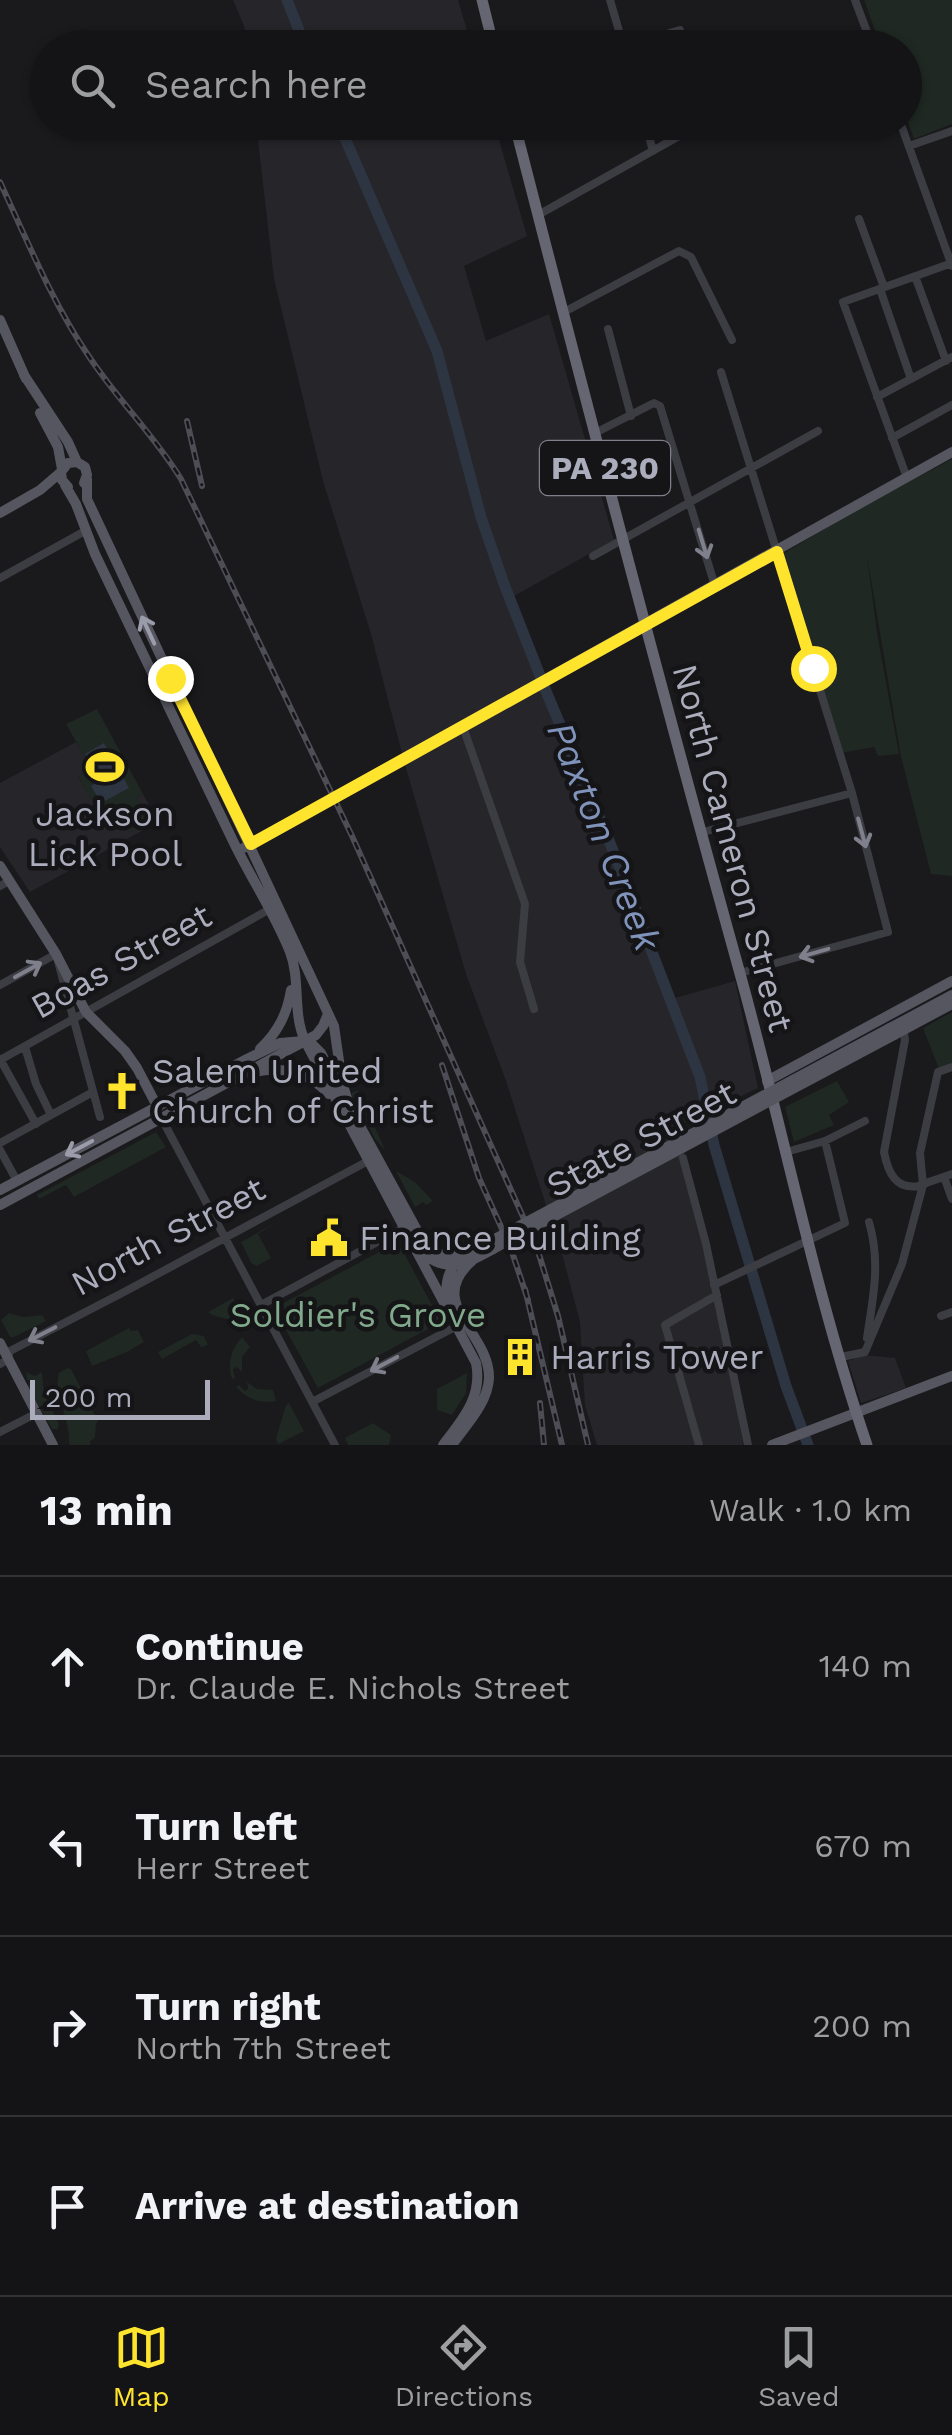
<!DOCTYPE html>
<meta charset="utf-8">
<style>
body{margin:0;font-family:"Work Sans",sans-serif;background:#1d1c1e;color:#f1f3f6}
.scale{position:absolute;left:30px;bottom:25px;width:180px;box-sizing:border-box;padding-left:10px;border:5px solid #abadbc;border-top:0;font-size:28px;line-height:35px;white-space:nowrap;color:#abadbc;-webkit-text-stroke:8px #151417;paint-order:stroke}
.stop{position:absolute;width:30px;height:30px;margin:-22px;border:8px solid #ffe42e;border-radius:50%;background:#fff}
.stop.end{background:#ffe42e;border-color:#fff;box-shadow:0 2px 10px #0008}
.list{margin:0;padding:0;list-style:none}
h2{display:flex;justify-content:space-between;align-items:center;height:130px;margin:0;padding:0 40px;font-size:42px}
h2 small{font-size:32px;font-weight:400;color:#9d9ea0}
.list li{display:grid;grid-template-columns:65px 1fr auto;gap:30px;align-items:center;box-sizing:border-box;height:180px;padding:0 40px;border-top:2px solid #333234}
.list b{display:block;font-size:38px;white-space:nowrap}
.list p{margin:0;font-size:32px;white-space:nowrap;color:#9d9ea0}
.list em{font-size:32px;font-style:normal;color:#9d9ea0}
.icon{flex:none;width:55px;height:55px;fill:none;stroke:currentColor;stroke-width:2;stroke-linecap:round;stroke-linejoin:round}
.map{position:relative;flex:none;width:952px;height:1445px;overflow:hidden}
.search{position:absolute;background:#141315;box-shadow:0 2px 8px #0004;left:30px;right:30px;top:30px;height:110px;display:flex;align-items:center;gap:25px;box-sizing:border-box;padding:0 35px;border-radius:55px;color:#9d9ea0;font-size:38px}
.sheet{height:850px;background:#141315}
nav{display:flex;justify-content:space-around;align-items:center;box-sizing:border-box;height:140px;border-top:2px solid #333234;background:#141315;font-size:28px;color:#9d9ea0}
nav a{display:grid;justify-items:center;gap:5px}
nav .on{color:#ffe42e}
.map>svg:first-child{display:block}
.built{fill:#262529}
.green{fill:#1f2822}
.water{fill:#2e3542}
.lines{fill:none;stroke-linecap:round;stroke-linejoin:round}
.river{stroke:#2e3542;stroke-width:11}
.minor{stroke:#3c3c43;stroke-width:8}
.major{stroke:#565661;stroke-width:10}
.highway{stroke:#666673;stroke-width:11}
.rail-casing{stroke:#4d4d56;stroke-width:6}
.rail{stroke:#151417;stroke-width:2.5;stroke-dasharray:8;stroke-linecap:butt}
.minor-bridge{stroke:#3c3c43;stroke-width:8}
.major-bridge{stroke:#565661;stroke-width:10}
.oneway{stroke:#7f808c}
.oneway2{stroke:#9a9caa}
.route{stroke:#ffe42e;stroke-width:12}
.labels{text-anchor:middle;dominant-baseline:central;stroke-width:9;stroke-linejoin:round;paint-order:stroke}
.shield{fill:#151417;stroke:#7e7f8a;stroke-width:2.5}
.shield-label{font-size:32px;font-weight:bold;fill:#abadbc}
.poi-label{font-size:35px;fill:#abadbc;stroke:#151417;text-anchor:start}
.street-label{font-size:35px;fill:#abadbc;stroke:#151417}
.park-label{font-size:35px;fill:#81a98b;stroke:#151417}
.water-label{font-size:38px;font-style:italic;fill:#8093ba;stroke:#151417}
</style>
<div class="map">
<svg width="952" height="1445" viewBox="0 0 952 1445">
<rect width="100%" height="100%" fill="#1a191c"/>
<path class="built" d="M233,0H458L472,47H247L244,26Z
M256,123H494L527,236L464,266L486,341L549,314L614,540L514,596L668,1000L735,981L758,1088L677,1127L690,1171L731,1365L743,1445H597L585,1405L580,1322L564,1261L506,1081L466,974L405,765L371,634L323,481L274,279Z
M76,742L92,769L78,777L101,815L143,794L158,822L30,892L0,847V783Z
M864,1355L895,1358L906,1388L861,1403L848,1361Z"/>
<path class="green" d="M864,0H952V124L914,139L905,113L904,48L881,47Z
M952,459V876L931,874L901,757L867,556L877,632L899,754L878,756L874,747L841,753L781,555L858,509Z
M97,709L143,794L137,797L150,823L132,832L119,806L100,816L78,776L91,768L66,724Z
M952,1012V1064L939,1069L923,1028Z
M837,1081L849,1102L829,1115L834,1125L794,1142L785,1107Z
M357,1090L360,1093L385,1150L375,1139L352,1096V1093Z
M156,1132L166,1147L74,1197L66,1185L39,1199L37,1195Z
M396,1171L415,1182L433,1201L426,1205L423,1202L415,1207Z
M279,1221L258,1234L271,1258L257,1266L251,1263L241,1242Z
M398,1242L441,1322L318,1388L274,1308Z
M233,1298L247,1325L212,1315L208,1312Z
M9,1313L23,1317L42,1315L46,1321L14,1337H10L1,1320Z
M129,1328L131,1331L138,1330L144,1342L127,1352L92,1366L86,1351Z
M192,1334L204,1336L208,1345L201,1347L196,1340L162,1359L158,1352Z
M242,1337L250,1347L242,1357V1372L237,1367L233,1369L235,1378L232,1379C227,1363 231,1350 242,1337Z
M67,1368L71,1369L98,1421L96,1424L95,1438L90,1441V1445H70L69,1443C70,1417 53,1397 59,1373Z
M26,1372L35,1376L42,1372L44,1393L59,1424L58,1429H52L27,1385H32L33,1380H27Z
M467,1373L466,1393L452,1415L437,1410V1389Z
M247,1382L257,1389L273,1390L276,1401C259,1404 247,1399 236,1387L239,1385L245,1391L248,1389Z
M289,1403L304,1431L278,1444L276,1438L286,1405Z
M373,1423L391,1435L389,1445H348L345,1438Z"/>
<path class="water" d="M104,743L129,788L101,803L91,786L100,781L85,754Z"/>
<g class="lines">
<path class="river" d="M287,0L306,48
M338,122L437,351L481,517L504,584L548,696L610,843L700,1077L714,1145L786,1386L808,1445"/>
<path class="minor" d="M610,0L624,48
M855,0L873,48
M624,46L680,30
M645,122L653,151
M900,122L952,266
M909,146L952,131
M538,215L681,135
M859,219L884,287
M915,276L946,361
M880,289L911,379
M564,312L679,251L691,257L732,340
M608,329L631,416
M721,372L852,793L888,932L740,973
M877,397L952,357
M595,433L654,403L660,406L715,586
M892,438L952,405
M907,478L843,302L952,263
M593,556L818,431
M0,578L85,531
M463,727L525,904L520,962L534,1009
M703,832L852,793
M0,886L9,881
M0,985L56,954L100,1117
M903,1026L905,1040L884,1152C888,1173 896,1190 919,1186
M25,1047L36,1084L51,1115
M0,1059L36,1124
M0,1060L270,909
M162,1119L335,1445
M0,1143L93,1092
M0,1150L17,1181
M786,1152L825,1141L865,1121
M683,1158L706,1244L748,1445
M944,1177L952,1199
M926,1183L952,1174
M714,1285L845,1223L825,1141
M261,1305L403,1228
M941,1316L952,1312
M867,1338C873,1297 881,1263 869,1222
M841,1357L865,1352L902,1264L923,1185L920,1153L938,1072L952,1067
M0,1364L7,1360L10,1351L126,1291L368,1161
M312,1402L457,1326
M0,1432L35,1414
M699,1445L665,1325L717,1295"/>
<path class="major" d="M0,320L26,379
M24,375L68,442L77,462L85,467L87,475L84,483
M40,413L58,447L62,469
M87,479V499L334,1026L342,1082L350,1108
M65,485L76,504L95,554C141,651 188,747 234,843C252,880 275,914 290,952C301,981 292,1012 305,1041L476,1363C483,1397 462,1420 443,1445
M68,487L62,480L61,472L68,463L77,462
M0,513L40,490L61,472
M238,851L952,452
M0,866L56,954L86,1012L125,1051L137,1068L158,1108
M890,1028L952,995
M894,1035L952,1004
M310,1042L321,1053L341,1091
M260,1049C278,1032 287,1014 291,990
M254,1072C284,1066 308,1072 329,1094
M767,1081L952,981
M349,1106L425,1245L444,1256L467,1253
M0,1190L247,1059L280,1043L304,1041
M0,1205L316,1035L323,1026L328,1014
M418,1249C445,1275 464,1265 493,1249
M447,1303C442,1265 460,1257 489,1242
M0,1343L53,1445
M452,1445C466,1425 488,1403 489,1378C490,1332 423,1303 473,1260
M772,1445L952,1376"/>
<path class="highway" d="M482,0L494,48
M514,122C587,406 661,689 739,970C783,1128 814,1290 867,1445"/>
<g class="rail-casing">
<path id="rail" d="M0,182C27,240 52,302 88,355C116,398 154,435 181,479L352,836L537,1248L558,1316L588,1445
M187,421L202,486
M442,1065L479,1178L511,1249L528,1300
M525,1289L562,1445
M540,1403L544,1445"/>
</g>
<use href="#rail" class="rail"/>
<path class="minor-bridge" d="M919,1186L926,1183"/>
<path class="major-bridge" d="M489,1242L890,1028
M493,1249L894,1035"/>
</g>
<defs><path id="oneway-shaft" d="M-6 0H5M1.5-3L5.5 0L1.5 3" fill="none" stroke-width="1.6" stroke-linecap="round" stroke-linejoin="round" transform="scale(2.5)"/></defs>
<g class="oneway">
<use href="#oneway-shaft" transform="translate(703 544) rotate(73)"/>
<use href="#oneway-shaft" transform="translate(862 833) rotate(75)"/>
<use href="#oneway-shaft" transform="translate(814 953) rotate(164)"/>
<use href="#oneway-shaft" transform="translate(28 970) rotate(-29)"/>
<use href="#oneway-shaft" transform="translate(42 1334) rotate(153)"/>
<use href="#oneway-shaft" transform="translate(384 1364) rotate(152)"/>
</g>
<g class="oneway2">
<use href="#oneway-shaft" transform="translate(148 630) rotate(-115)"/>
<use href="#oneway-shaft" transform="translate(79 1148) rotate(152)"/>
</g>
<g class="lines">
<path class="route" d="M170,678L251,844L777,552L813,668"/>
</g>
<defs>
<g id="stadium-bare" transform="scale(3)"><path d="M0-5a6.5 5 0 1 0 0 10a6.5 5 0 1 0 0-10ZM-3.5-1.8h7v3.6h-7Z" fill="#ffe42e" stroke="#151417" stroke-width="2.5" paint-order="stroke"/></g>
<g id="church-bare" transform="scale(3)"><path d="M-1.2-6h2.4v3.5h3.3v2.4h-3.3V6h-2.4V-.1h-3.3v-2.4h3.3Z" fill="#ffe42e" stroke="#151417" stroke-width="2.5" paint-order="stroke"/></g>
<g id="civic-bare" transform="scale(3)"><path d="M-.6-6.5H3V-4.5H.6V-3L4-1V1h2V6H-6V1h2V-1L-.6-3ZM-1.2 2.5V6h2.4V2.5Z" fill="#ffe42e" stroke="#151417" stroke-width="2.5" paint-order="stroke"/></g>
<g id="building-bare" transform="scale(3)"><path d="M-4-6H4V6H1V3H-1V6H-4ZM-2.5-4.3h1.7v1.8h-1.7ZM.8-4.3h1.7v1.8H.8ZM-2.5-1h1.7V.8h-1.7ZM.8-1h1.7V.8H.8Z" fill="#ffe42e" stroke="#151417" stroke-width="2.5" paint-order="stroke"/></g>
</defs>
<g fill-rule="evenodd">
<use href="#stadium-bare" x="105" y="767"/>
<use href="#church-bare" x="122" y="1091"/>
<use href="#civic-bare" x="329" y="1238"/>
<use href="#building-bare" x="520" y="1357"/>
</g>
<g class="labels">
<rect class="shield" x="540" y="441" width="130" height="54" rx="8"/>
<g class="shield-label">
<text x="605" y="468">PA 230</text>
</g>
<g class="poi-label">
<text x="105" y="814" text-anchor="middle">Jackson<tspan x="105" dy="40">Lick Pool</tspan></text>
<text x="152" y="1071">Salem United<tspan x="152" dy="40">Church of Christ</tspan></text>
<text x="359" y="1238">Finance Building</text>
<text x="550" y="1357">Harris Tower</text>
</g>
<g class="street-label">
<text transform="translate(733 848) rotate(75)">North Cameron Street</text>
<text transform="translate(121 961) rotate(-29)">Boas Street</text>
<text transform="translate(641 1139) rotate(-28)">State Street</text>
<text transform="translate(168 1236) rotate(-28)">North Street</text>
</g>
<g class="park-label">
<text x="358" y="1315">Soldier's Grove</text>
</g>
<g class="water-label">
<text transform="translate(604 836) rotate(68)">Paxton Creek</text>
</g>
</g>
</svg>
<div class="scale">200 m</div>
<div class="stop" style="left:813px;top:668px"></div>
<div class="stop end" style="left:170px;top:678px"></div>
<div class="search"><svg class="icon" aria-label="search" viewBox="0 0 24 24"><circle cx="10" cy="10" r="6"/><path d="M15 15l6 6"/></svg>Search here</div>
</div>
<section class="sheet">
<h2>13 min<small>Walk · 1.0 km</small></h2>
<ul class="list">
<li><svg class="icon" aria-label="ahead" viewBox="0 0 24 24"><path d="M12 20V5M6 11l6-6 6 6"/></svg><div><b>Continue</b><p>Dr. Claude E. Nichols Street</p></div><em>140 m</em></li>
<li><svg class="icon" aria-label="left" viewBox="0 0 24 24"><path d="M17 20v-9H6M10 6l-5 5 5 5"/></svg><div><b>Turn left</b><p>Herr Street</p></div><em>670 m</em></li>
<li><svg class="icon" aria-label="right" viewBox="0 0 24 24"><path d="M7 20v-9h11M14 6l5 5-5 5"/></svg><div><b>Turn right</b><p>North 7th Street</p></div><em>200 m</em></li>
<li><svg class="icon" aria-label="arrive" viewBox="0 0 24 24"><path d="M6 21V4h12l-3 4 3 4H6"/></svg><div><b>Arrive at destination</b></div></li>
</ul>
</section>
<nav>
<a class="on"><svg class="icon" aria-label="map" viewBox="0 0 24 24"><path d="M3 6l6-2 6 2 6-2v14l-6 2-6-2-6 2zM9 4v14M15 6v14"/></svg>Map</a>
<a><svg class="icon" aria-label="directions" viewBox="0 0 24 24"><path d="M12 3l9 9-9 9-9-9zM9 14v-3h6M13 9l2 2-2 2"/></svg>Directions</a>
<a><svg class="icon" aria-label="saved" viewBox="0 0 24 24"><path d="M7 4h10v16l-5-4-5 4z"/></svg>Saved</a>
</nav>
